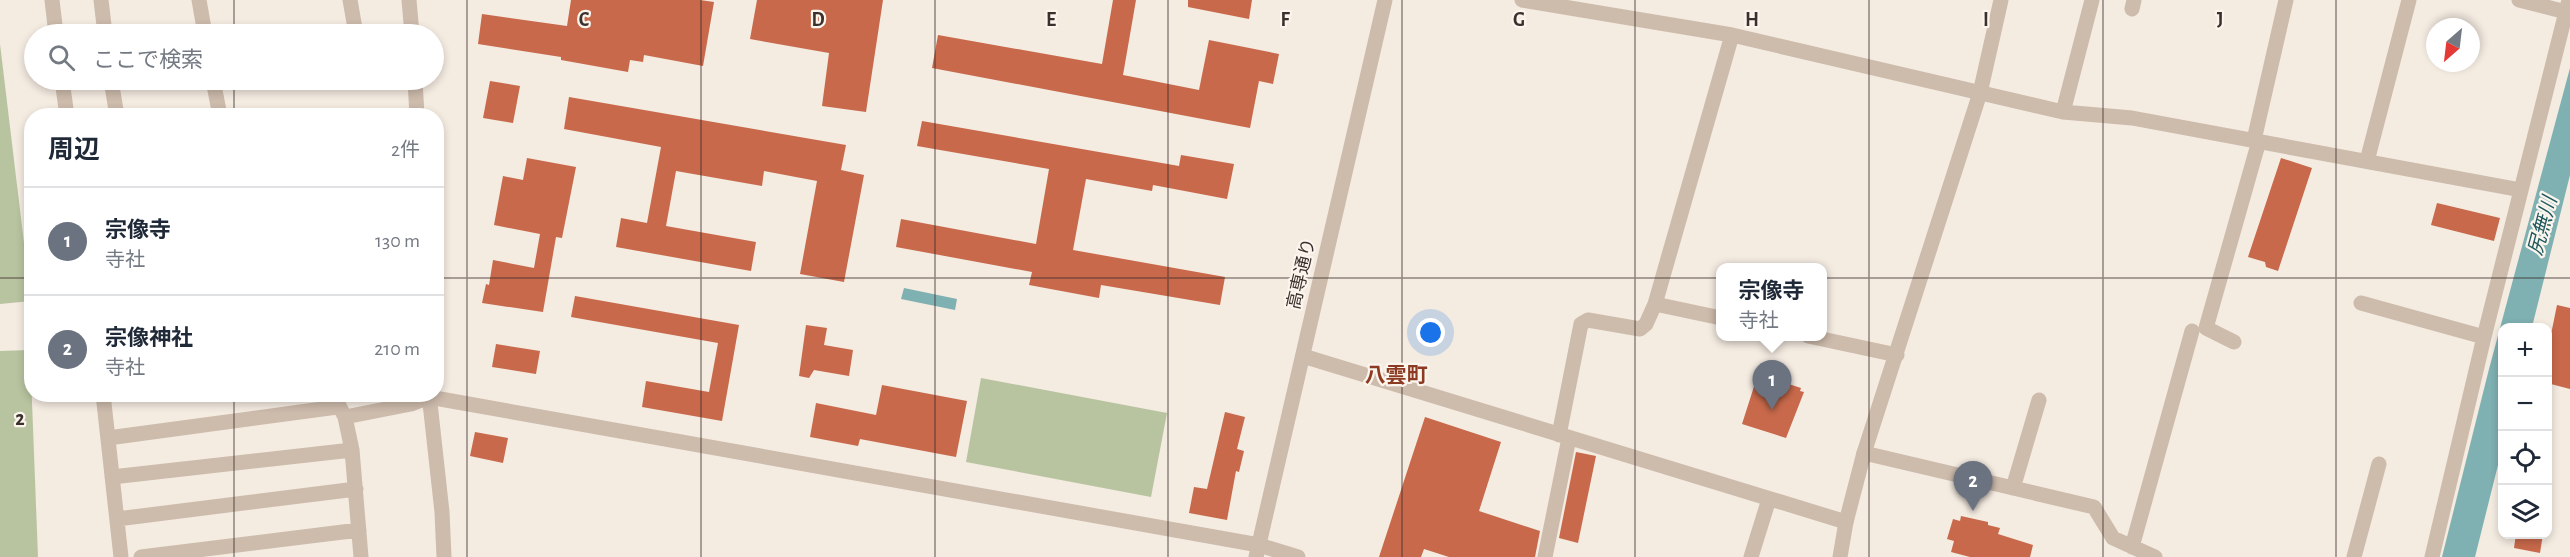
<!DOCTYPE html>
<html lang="ja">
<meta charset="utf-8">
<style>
body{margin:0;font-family:"Alegreya Sans","Noto Sans JP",sans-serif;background:#f6f6f7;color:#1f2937}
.controls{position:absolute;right:18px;bottom:18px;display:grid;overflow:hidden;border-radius:12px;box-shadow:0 3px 9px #0003}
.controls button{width:54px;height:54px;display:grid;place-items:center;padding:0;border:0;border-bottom:2px solid #e0e1e3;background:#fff;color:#1f2937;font:30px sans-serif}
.compass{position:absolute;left:2426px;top:18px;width:54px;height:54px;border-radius:50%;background:#fff;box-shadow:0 3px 9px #0003;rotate:208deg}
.you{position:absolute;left:1431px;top:333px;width:21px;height:21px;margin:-15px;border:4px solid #fff;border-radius:50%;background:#1a73e8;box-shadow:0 0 0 9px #1a73e833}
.badge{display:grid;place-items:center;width:39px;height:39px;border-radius:50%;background:#1f5a5e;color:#fff;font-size:20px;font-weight:700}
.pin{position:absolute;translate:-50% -50px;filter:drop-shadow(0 2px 3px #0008)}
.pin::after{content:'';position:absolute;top:32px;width:21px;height:18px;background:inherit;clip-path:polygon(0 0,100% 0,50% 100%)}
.popup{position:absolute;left:1716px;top:263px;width:111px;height:78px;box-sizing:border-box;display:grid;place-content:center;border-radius:12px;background:#fff;filter:drop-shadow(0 2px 4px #0005);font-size:20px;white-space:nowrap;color:#747a83}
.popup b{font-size:22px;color:#1f2937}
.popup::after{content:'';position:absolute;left:50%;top:100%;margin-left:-12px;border:12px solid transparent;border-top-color:#fff}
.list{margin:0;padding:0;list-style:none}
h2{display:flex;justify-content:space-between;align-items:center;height:78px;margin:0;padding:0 24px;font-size:26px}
h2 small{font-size:20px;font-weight:400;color:#747a83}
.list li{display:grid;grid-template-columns:39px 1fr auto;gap:18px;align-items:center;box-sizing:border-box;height:108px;padding:0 24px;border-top:2px solid #e0e1e3}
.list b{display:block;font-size:22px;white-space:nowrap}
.list p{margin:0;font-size:20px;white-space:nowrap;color:#747a83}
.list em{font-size:20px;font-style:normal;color:#747a83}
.icon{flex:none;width:33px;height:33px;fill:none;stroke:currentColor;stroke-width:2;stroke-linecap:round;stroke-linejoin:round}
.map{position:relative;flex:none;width:2570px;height:557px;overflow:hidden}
.search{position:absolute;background:#fff;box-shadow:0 3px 9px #0003;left:24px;top:24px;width:420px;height:66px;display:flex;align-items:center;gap:15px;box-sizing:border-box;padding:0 21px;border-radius:33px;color:#747a83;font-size:22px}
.panel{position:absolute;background:#fff;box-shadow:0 3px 9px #0003;left:24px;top:108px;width:420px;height:294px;border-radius:24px}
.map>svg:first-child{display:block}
.green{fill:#b8c4a0}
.water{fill:#7fb0b2}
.building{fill:#c8694b}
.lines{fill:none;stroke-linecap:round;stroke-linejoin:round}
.minor{stroke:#cdbbac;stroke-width:15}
.tertiary{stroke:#cdbbac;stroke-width:15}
.grid{fill:none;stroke:#3b302b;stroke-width:1.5;stroke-opacity:0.55}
.labels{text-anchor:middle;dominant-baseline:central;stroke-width:4.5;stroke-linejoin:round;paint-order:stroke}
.street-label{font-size:18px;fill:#3b302b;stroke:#fbf5ee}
.water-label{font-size:20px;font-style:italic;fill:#1f5a5e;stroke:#fbf5ee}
.quarter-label{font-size:21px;font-weight:bold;fill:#8c3b22;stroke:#fbf5ee}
.grid-label{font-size:20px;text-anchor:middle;font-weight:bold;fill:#3b302b;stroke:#fbf5ee;stroke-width:4.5;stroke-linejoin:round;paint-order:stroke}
</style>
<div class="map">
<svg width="2570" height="557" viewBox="0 0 2570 557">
<rect width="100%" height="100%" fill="#f4ebe1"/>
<path class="green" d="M0,44L31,301L0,304Z
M30,350L38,557H0V351Z
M981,378L1167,413L1151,497L966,462Z"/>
<path class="water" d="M2570,68V175L2532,327L2502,328V449L2475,557H2442L2489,369Z
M904,288L957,299L955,310L901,299Z"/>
<path class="building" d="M571,0H700L714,2L703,66L644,55L643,62L630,60L628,72L561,60V57L478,44L482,14L567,26Z
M757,0H883L866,112L822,106L829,53L750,39Z
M1113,0H1136L1123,75L1199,90L1209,40L1279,54L1273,84L1259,81L1250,128L932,68L938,35L1102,64Z
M1188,0H1252L1249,19L1188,7Z
M490,81L520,86L513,123L483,118Z
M569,97L846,145L841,170L864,175L844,282L800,274L817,181L764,171L762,186L676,171L666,226L756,242L751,271L616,247L621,218L647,223L661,147L564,129Z
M922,121L1179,166L1181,155L1234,164L1227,199L1153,185L1152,191L1086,179L1073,250L1225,277L1220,305L1101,285L1099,298L1029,285L1032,272L896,247L901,219L1036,244L1049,169L917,146Z
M527,158L576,167L562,238L556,237L543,312L482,303L486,284L489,285L493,260L534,268L540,234L494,225L503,176L523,180Z
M2281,158L2312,168L2278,271L2266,267L2265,262L2248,257Z
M2437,203L2500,218L2494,241L2431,225Z
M575,296L739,325L722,421L642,407L646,381L709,392L718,343L571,317Z
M2557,305L2570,308V389L2547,383V354Z
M806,325L827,328L824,345L853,350L849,376L814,370L809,378L799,376Z
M496,344L540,351L536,374L492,367Z
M1758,374L1801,388L1800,391L1804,392L1786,438L1742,424Z
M882,385L967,401L956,457L860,439L858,446L810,437L816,403L876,415Z
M1225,412L1245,417L1237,449L1244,451L1239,472L1236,471L1227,520L1189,513L1194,487L1207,489Z
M1425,417L1501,442L1479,511L1540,531L1535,557H1449L1424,549L1421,557H1379Z
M475,432L508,438L503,463L470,456Z
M1576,452L1596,456L1578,543L1559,538Z
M1961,516L1988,522V525L2000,528L1998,534L2033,545L2030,557H1970L1951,552L1954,541L1947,539L1953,519L1960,521Z
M2516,534H2543L2540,553L2514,548Z"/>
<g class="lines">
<path class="minor" d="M52,0L56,34
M101,0L105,34
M199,0L205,34
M350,0L356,34
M1522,0L1732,35L2063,112L2132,118L2521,190
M2519,0L2566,12
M2132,9L2134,0
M62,80L67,116
M111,80L117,116
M213,80L220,116
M2063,112L2092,0
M2254,140L2286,0
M2367,161L2409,0
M2361,303L2484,337
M1655,304L1721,318
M1808,336L1897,355
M2234,342L2206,328L2259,141
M1303,356L1846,522
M103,394L121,557
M333,394L345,417L352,450L361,557
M345,417L411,404L429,397L1259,545L1298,557
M1559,435L1581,324L1588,320L1640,329L1646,324L1655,304L1732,35
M108,438L337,407
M1864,453L2094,507L2113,538L2155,557
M112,477L352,450
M2013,488L2039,400
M117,519L356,489
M2132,547L2192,331
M141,557L359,530
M1545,557L1569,438
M1751,557L1769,499
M2354,557L2379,464
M2432,557L2484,337L2569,0"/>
<path class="tertiary" d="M409,0L412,34
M415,80L417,116
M429,394L442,512L444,557
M1256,557L1385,0
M1840,557L1846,522L1864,453L1980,93L2001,0"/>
</g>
<path class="grid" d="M234,0V34M467,0V557M701,0V557M935,0V557M1168,0V557M1402,0V557M1635,0V557M1869,0V557M2103,0V557M2336,0V557M234,80V116M0,278H32M436,278H2570M234,394V557"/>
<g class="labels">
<g class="street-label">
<text transform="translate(1302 274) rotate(-77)">高専通り</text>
</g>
<g class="water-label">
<text transform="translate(2543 226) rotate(-75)">尻無川</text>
</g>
<g class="quarter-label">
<text x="1396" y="375">八雲町</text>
</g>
</g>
<g class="grid-label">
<text x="584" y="26">C</text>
<text x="818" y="26">D</text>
<text x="1051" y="26">E</text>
<text x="1285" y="26">F</text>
<text x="1519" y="26">G</text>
<text x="1752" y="26">H</text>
<text x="1986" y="26">I</text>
<text x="2220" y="26">J</text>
<text x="20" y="425">2</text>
</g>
</svg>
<div class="controls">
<button>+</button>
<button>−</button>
<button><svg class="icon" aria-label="locate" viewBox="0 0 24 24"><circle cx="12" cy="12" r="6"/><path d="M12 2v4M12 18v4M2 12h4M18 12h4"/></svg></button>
<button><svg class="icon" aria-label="layers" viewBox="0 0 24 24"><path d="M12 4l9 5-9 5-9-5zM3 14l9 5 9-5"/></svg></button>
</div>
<svg class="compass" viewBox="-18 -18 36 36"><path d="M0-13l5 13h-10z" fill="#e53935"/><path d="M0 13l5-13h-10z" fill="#747a83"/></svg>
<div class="you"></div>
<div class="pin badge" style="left:1772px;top:410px;background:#6b7280">1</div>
<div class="popup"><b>宗像寺</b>寺社</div>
<div class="pin badge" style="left:1973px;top:511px;background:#6b7280">2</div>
<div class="search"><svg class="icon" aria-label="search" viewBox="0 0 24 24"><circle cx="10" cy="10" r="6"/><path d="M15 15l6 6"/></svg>ここで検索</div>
<section class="panel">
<h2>周辺<small>2件</small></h2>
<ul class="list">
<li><span class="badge" style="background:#6b7280">1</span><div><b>宗像寺</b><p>寺社</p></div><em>130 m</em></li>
<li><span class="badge" style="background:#6b7280">2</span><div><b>宗像神社</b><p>寺社</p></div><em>210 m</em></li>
</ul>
</section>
</div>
